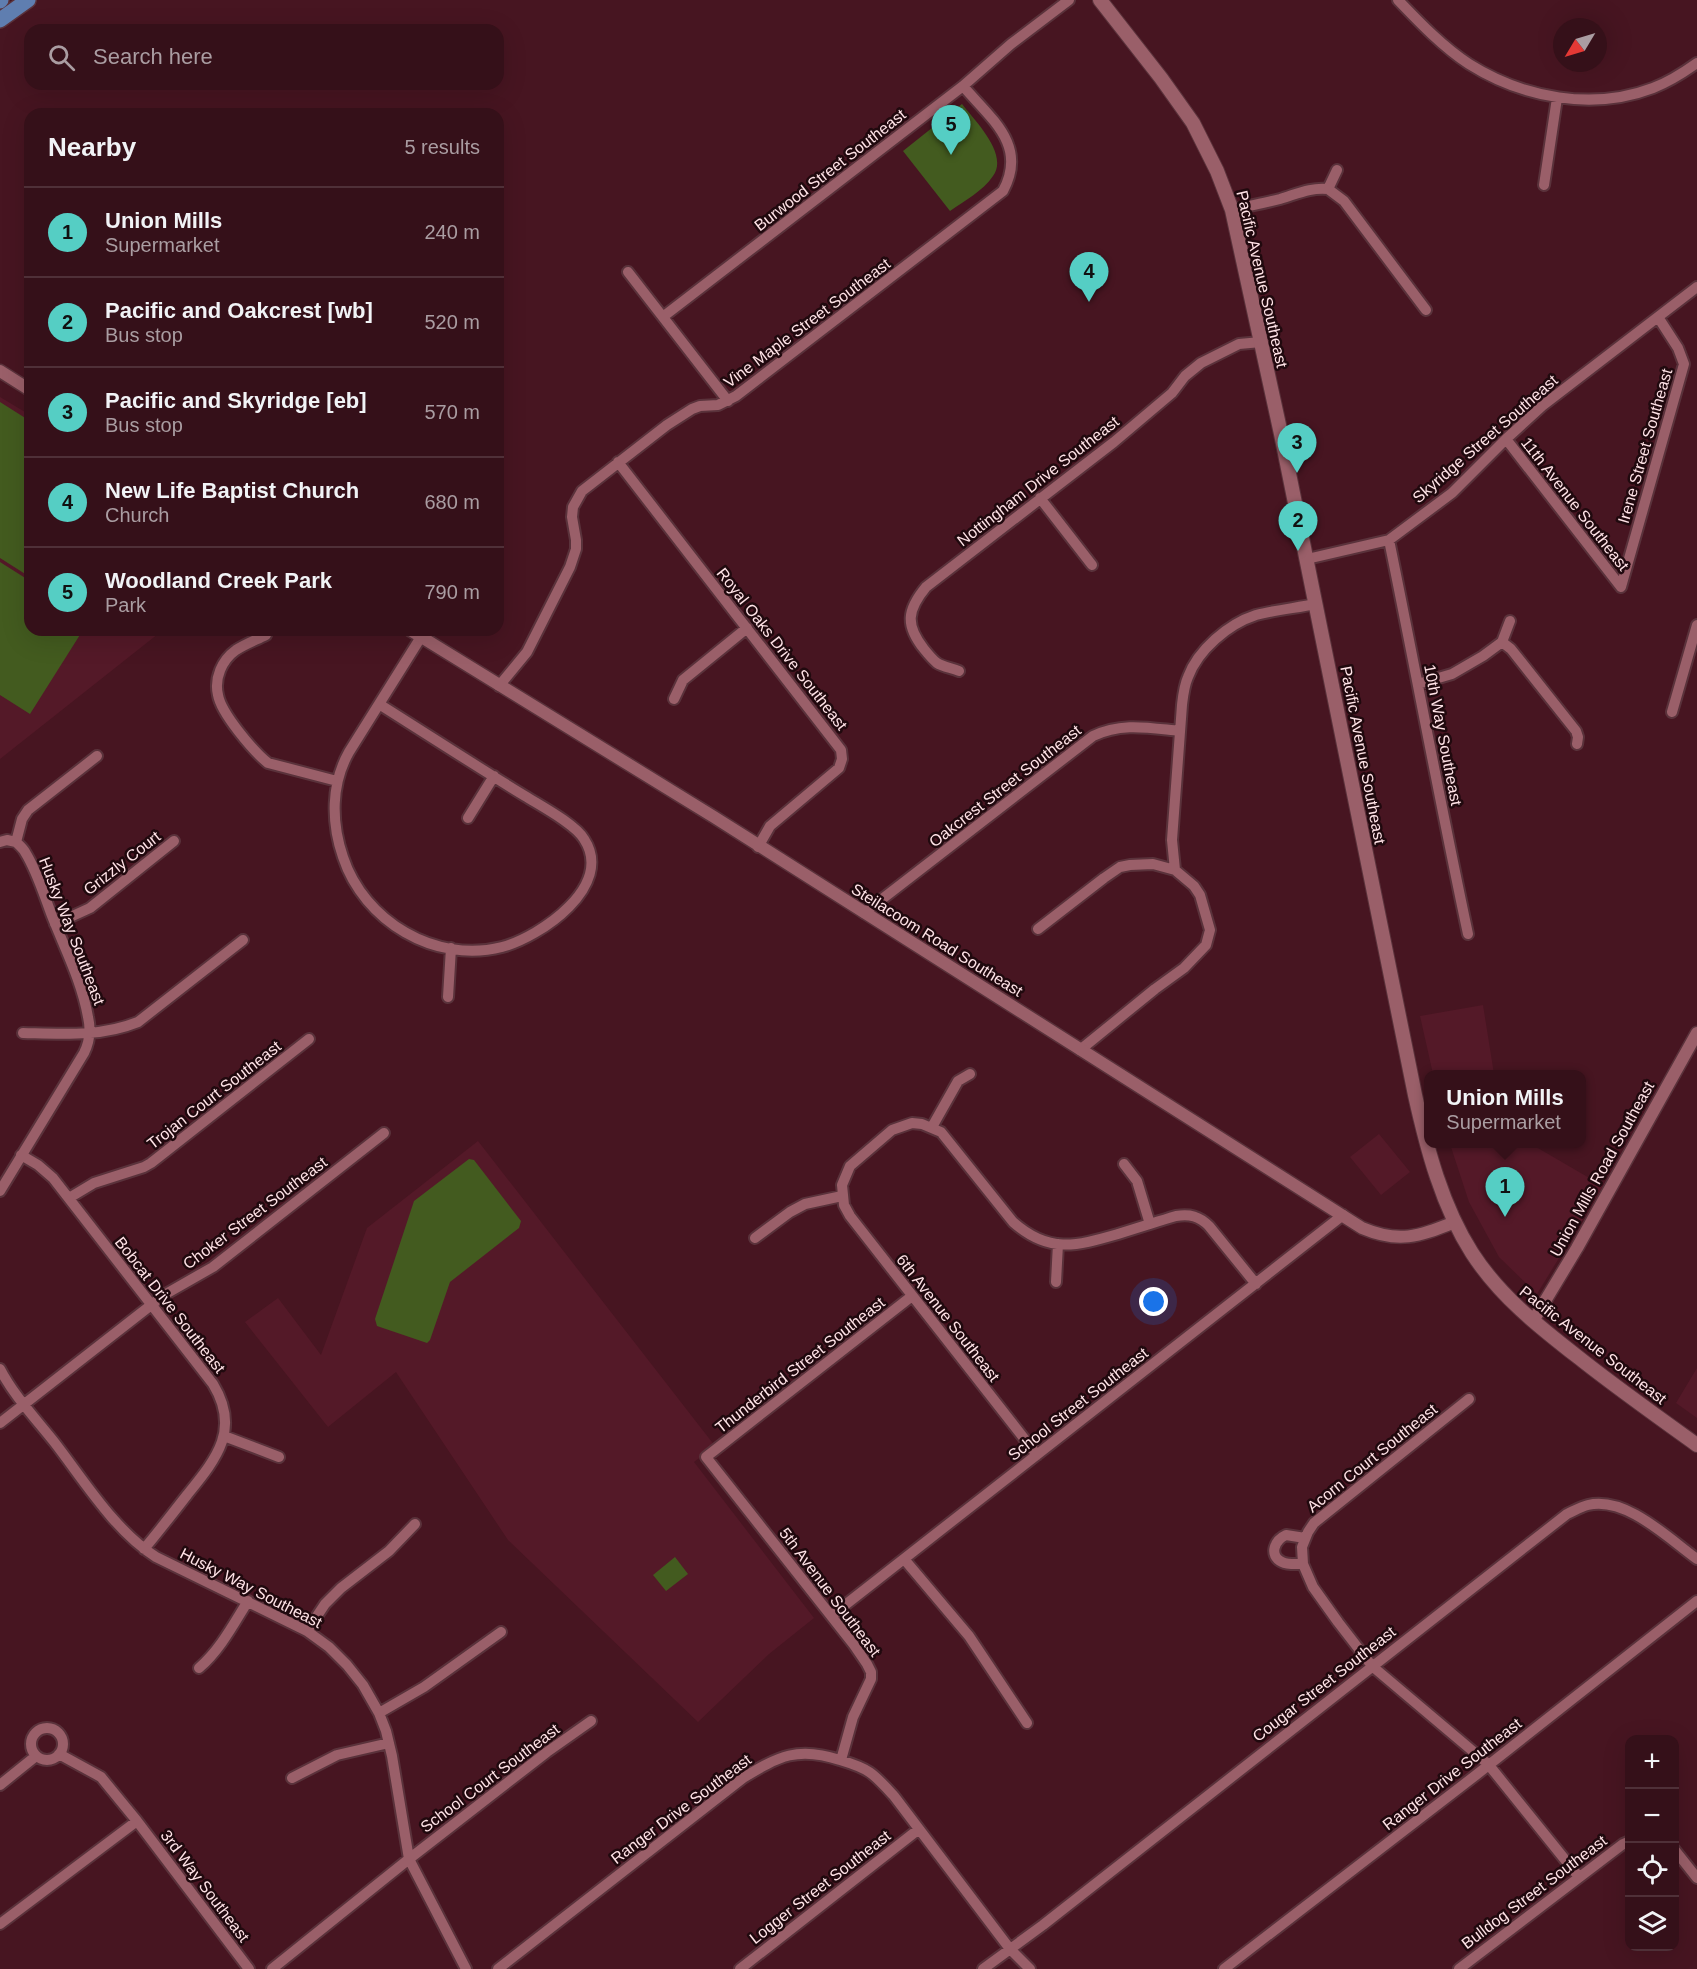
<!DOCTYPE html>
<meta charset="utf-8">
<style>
body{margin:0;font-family:Arial,sans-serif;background:#3d1922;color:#f1f3f6}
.controls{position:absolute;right:18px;bottom:18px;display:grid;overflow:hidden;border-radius:12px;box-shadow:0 6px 24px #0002}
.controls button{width:54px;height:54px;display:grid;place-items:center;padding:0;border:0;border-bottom:2px solid #4f3038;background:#351019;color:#f1f3f6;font:30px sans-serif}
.compass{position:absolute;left:1553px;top:18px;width:54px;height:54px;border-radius:50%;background:#351019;box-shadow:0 6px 24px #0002;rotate:232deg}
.you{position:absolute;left:1154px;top:1302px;width:21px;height:21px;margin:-15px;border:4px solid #fff;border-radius:50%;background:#1a73e8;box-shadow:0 0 0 9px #1a73e833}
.badge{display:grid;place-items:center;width:39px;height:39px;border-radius:50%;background:#55cec4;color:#111;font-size:20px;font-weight:700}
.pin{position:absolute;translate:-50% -50px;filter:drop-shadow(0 2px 3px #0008)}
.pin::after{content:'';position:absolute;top:32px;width:21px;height:18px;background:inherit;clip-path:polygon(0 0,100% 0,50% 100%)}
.popup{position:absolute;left:1424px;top:1070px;width:162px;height:78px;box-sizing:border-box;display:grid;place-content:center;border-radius:12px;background:#351019;filter:drop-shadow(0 2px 4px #0005);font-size:20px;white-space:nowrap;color:#aa9da2}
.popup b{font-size:22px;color:#f1f3f6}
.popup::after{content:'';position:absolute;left:50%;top:100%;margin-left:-12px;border:12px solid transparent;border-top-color:#351019}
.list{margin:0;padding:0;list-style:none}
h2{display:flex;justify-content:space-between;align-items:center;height:78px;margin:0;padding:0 24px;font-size:26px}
h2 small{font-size:20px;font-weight:400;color:#aa9da2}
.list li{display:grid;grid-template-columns:39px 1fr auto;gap:18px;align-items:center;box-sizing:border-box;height:90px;padding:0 24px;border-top:2px solid #4f3038}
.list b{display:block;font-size:22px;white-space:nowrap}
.list p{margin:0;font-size:20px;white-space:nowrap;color:#aa9da2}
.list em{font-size:20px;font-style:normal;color:#aa9da2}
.icon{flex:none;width:33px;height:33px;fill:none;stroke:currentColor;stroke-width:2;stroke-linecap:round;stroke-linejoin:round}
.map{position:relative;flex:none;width:1697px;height:1969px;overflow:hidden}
.search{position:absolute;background:#351019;box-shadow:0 6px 24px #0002;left:24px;top:24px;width:480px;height:66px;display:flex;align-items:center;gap:15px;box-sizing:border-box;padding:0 21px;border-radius:18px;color:#aa9da2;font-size:22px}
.panel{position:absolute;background:#351019;box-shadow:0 6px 24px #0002;left:24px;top:108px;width:480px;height:528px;border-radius:18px}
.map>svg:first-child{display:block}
.built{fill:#541928}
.green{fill:#435b1f}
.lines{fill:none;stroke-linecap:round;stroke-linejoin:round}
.minor-casing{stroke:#5a323b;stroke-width:14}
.tertiary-casing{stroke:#5a323b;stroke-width:15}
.secondary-casing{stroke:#5a323b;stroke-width:16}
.primary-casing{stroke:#5a323b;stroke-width:18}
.minor{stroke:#9a5f69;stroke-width:10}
.tertiary{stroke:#9a5f69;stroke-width:12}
.secondary{stroke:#9a5f69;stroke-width:14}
.primary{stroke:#5f7eb0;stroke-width:15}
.labels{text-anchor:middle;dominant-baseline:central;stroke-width:5;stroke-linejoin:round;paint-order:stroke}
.street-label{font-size:16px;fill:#ffe3e7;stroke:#20090e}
</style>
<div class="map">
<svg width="1697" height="1969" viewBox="0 0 1697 1969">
<rect width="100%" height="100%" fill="#471521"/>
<path class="built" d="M0,397L30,415V630H163L0,759Z
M1483,1005L1494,1074H1433L1420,1016Z
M1379,1134L1410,1172L1381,1195L1350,1157Z
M478,1141L715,1446L694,1462L814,1618L769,1654L698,1722L508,1540L396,1372L328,1427L245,1322L278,1298L321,1355L367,1228Z
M1450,1144H1531L1603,1186L1537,1294L1499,1257L1469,1202Z
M1697,1368V1418L1676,1403Z"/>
<path class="green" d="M962,104C975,121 1009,154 993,176C983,191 964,201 950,211L903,151Z
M0,402L30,421V577L0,558Z
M0,562L30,581V630H83L30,714L0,695Z
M469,1159L474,1160L521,1221L519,1228L450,1282L430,1340L427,1343L377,1326L375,1319L414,1201Z
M675,1557L688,1574L666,1591L653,1575Z"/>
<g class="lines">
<g class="minor-casing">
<path id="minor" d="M1398,0C1420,23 1443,47 1469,64C1523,98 1593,111 1653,88C1669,82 1683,73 1697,63
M1337,170L1328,189L1344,201L1426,310
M1544,185L1557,98
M1232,210C1248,206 1265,203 1280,199C1297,194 1311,187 1328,189
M628,272L728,401
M664,316L963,86L1011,44L1069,0
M1506,439L1621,587
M618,462L841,750L842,759L839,768L770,826L758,847
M1040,498L1092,565
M1389,540C1416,672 1440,803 1468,934
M1307,559L1389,540L1452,493L1506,439L1542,406L1697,287
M1621,587L1684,364L1678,348L1658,317
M266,635C256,640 245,644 236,650C222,660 214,678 218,695C221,713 253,751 268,763L337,781
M1502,642L1511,649L1576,731L1578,737L1577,744
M959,671C952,668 943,667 937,663C932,659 928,654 924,649C905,625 907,610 926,587L1114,442L1172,393L1185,376L1201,363L1239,344L1261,342
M1418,684L1452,674L1483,656L1502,642L1510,621
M499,686L527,652L570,567L576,549V540L572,517L573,507L582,491L667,425L692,409L700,406L718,405L736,396L1003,191C1028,145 991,119 963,86
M674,699L683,680L747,628
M379,704C428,735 476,766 525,796C541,806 575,824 584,839C615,886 540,937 502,947C435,964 364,921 343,857C331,822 331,784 349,752L421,637
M1672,712L1697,625
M468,818L494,776
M0,842L7,840L16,842
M16,842L22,819L28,810L97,756
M864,913L1093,736C1122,722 1149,728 1180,731
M55,924L90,908L174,841
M1038,929L1104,878L1120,867L1130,865L1153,864L1175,870
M448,997L451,948
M23,1033C62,1034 101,1037 138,1022L243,940
M1080,1050L1155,989L1184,968L1206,945L1210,930L1200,895L1194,886L1175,870L1172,840L1182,705C1183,696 1184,686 1188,677C1198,650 1228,624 1256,615C1275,610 1296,608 1316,604
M932,1127L958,1081L970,1074
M21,1155L38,1165L53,1178L213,1384C241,1430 216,1459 187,1495C173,1513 159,1531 144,1549
M1124,1164L1137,1181L1150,1224
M0,1191L84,1053C90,1041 91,1030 88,1017C82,982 65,949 52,916C44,895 37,871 25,852C23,848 19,845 16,842
M69,1198L94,1183L144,1167L151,1163L309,1039
M755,1238L790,1212L805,1204L842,1196
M1056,1282L1058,1244
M0,1369C14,1396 36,1419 55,1443C85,1482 115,1531 156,1557L307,1631L329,1647L347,1665L363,1685L379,1713L386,1731L392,1756L409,1859L466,1969
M1469,1399L1314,1523L1308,1532L1302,1547L1303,1564L1313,1587L1338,1622L1372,1666L1488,1764L1579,1877
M0,1423L164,1295L213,1267L384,1133
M224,1436L279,1457
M1037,1455L850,1216L844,1205L842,1185L850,1166L892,1130L912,1123L922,1124L941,1132L1013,1222C1049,1254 1076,1246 1118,1234C1137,1228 1156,1222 1176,1216C1190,1214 1199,1216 1209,1226L1256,1284
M904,1559L969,1636L1027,1723
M1303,1564C1296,1564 1288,1565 1282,1562C1268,1555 1275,1540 1286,1535L1305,1538
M831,1616L1343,1215
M307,1631L325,1604L341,1588L389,1551L415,1524
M199,1668C220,1650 233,1625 248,1601
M379,1713L424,1687L501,1632
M31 1744a16 16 0 1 1 32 0a16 16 0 1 1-32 0Z
M59,1754L101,1777L137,1821L249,1969
M841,1760L853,1717L871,1679V1672L867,1664L854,1645L706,1457L912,1296
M292,1778L337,1755L389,1743
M0,1785L36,1756
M1674,1849L1697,1878
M0,1924L137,1821
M272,1969L409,1859L547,1752L591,1721
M498,1969L743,1778C779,1756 798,1746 840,1760C870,1769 873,1773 894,1796L1010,1949L1030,1969
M740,1969L919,1829
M983,1969L1043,1925L1567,1514C1574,1511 1580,1507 1588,1505C1626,1496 1668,1538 1697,1559
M1224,1969L1476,1775L1697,1601
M1459,1969L1623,1844L1630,1841"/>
</g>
<g class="tertiary-casing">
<path id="tertiary" d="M0,371L30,390
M410,630L714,817L1362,1228C1400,1244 1419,1236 1455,1222
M1533,1321L1577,1248L1697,1033"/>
</g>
<g class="secondary-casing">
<path id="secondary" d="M1100,0L1161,78L1193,123L1217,171L1232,210L1281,434L1415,1095C1427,1149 1442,1206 1472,1253C1501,1298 1542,1329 1583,1361C1620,1390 1658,1417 1697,1445"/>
</g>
<g class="primary-casing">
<path id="primary" d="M0,1L1,0
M0,20L28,0"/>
</g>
<use href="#minor" class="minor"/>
<use href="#tertiary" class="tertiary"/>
<use href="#secondary" class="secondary"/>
<use href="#primary" class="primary"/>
</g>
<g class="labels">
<g class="street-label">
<text transform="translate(830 170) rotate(-38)">Burwood Street Southeast</text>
<text transform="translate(1262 279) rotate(77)">Pacific Avenue Southeast</text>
<text transform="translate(807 323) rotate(-37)">Vine Maple Street Southeast</text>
<text transform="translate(1485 439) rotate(-41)">Skyridge Street Southeast</text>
<text transform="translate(1645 446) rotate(-74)">Irene Street Southeast</text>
<text transform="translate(1038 481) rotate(-38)">Nottingham Drive Southeast</text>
<text transform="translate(1575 504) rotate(52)">11th Avenue Southeast</text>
<text transform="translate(782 649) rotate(52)">Royal Oaks Drive Southeast</text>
<text transform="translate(1443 735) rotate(79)">10th Way Southeast</text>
<text transform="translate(1363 755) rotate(79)">Pacific Avenue Southeast</text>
<text transform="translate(1005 786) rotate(-38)">Oakcrest Street Southeast</text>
<text transform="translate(122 863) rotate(-38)">Grizzly Court</text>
<text transform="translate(72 931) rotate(69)">Husky Way Southeast</text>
<text transform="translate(937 940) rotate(32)">Steilacoom Road Southeast</text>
<text transform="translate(214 1095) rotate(-38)">Trojan Court Southeast</text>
<text transform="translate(1602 1169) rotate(-61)">Union Mills Road Southeast</text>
<text transform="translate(255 1213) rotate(-37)">Choker Street Southeast</text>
<text transform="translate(170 1305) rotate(52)">Bobcat Drive Southeast</text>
<text transform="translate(948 1318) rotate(52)">6th Avenue Southeast</text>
<text transform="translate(1593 1345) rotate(38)">Pacific Avenue Southeast</text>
<text transform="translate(800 1365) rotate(-38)">Thunderbird Street Southeast</text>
<text transform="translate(1078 1404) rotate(-38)">School Street Southeast</text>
<text transform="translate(1372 1458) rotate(-39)">Acorn Court Southeast</text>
<text transform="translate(251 1588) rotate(27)">Husky Way Southeast</text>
<text transform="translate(830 1592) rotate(53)">5th Avenue Southeast</text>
<text transform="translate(1324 1684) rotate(-38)">Cougar Street Southeast</text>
<text transform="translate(1452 1774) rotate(-38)">Ranger Drive Southeast</text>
<text transform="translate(490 1778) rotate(-37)">School Court Southeast</text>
<text transform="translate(681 1809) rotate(-37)">Ranger Drive Southeast</text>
<text transform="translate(205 1886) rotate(53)">3rd Way Southeast</text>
<text transform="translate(820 1887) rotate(-38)">Logger Street Southeast</text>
<text transform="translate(1534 1892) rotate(-37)">Bulldog Street Southeast</text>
</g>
</g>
</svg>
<div class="controls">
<button>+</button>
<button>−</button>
<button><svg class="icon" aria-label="locate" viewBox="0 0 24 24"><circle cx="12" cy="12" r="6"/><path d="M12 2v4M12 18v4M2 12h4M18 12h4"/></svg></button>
<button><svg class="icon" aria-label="layers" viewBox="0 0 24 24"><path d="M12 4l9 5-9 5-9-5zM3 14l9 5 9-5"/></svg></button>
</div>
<svg class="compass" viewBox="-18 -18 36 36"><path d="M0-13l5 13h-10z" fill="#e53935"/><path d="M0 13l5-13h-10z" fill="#aa9da2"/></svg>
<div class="you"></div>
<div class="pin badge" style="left:1505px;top:1217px">1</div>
<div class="popup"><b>Union Mills</b>Supermarket</div>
<div class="pin badge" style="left:1298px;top:551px">2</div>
<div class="pin badge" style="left:1297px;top:473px">3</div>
<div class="pin badge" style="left:1089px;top:302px">4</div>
<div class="pin badge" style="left:951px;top:155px">5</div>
<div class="search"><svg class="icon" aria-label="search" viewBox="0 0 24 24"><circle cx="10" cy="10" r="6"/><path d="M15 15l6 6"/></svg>Search here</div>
<section class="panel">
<h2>Nearby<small>5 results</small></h2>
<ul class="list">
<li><span class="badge">1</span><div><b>Union Mills</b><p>Supermarket</p></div><em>240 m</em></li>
<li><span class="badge">2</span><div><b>Pacific and Oakcrest [wb]</b><p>Bus stop</p></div><em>520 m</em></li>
<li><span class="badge">3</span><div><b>Pacific and Skyridge [eb]</b><p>Bus stop</p></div><em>570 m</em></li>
<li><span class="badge">4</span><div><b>New Life Baptist Church</b><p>Church</p></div><em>680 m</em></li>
<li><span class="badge">5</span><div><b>Woodland Creek Park</b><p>Park</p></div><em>790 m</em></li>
</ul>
</section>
</div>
